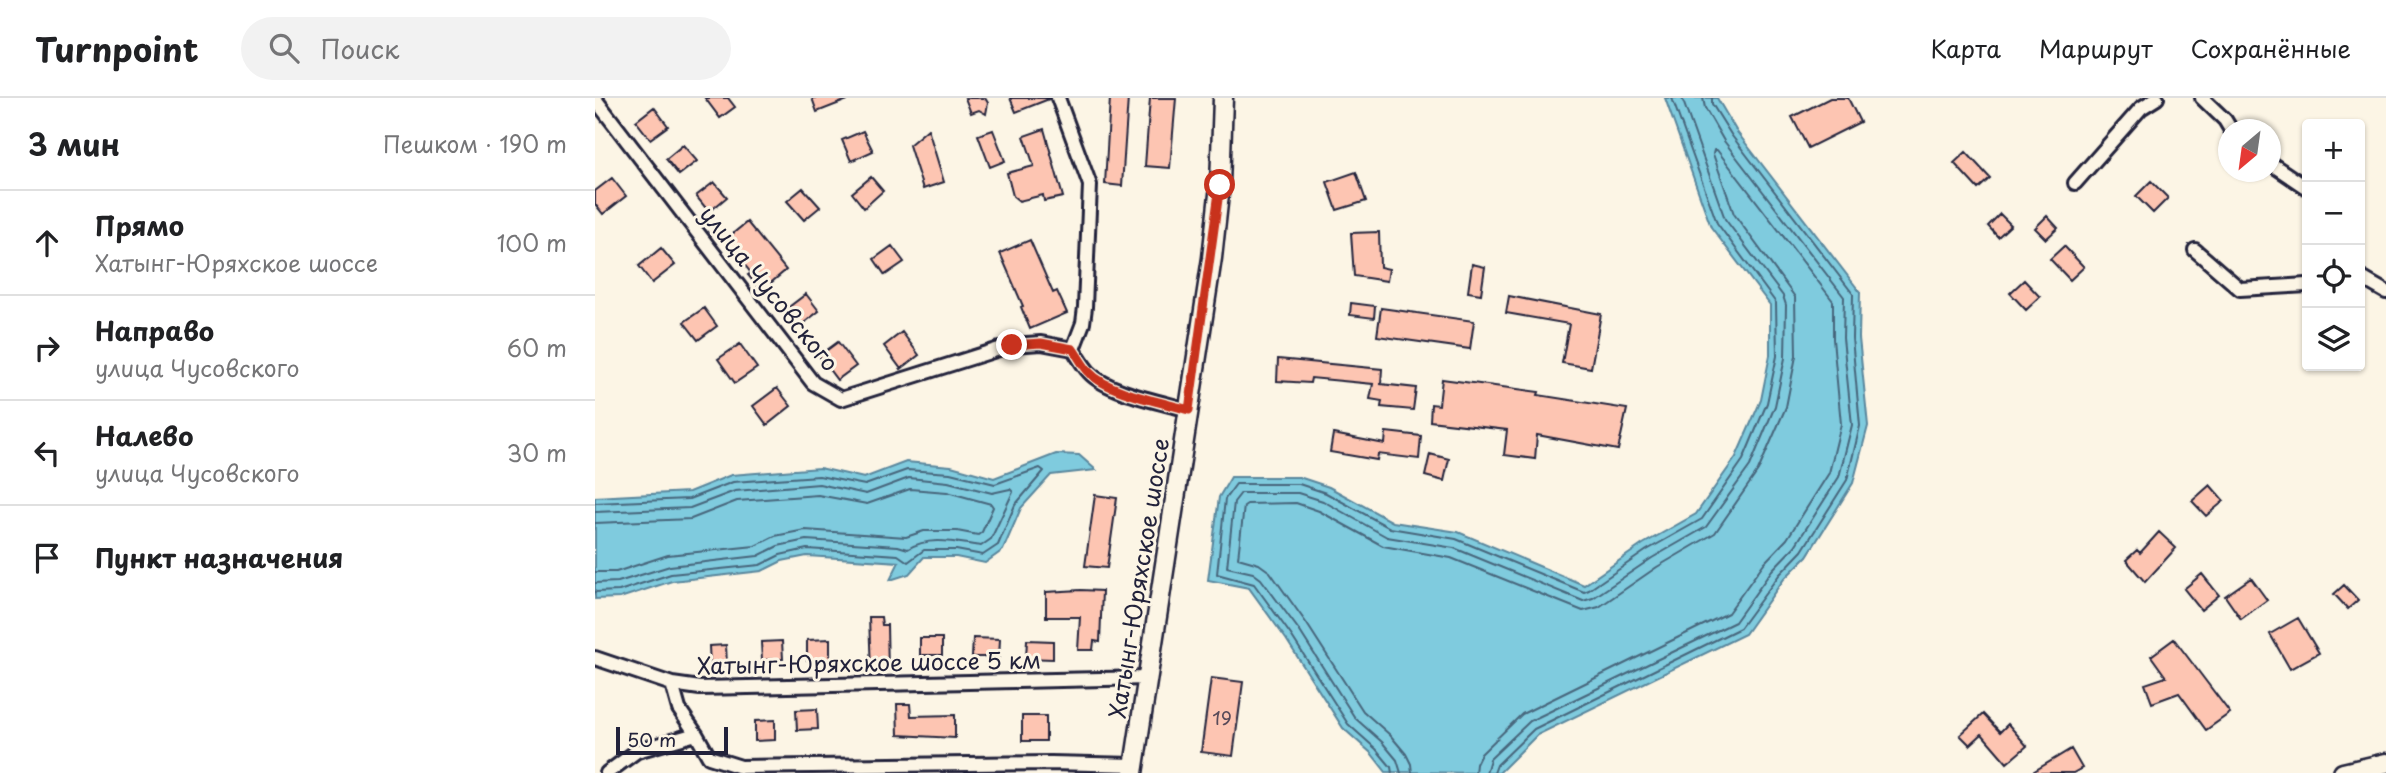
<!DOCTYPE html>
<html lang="ru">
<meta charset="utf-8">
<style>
body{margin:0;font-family:"Playpen Sans",sans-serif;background:#f2f2f2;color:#202124}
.controls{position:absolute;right:21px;top:21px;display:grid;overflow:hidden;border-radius:7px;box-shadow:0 2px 5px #0004}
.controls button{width:63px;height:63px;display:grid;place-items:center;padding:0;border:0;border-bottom:2px solid #e0e0e0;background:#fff;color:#202124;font:35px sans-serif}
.compass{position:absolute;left:1623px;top:21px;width:63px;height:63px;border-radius:50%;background:#fff;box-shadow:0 2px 5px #0004;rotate:209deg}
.scale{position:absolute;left:21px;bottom:18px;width:112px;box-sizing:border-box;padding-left:7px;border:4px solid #22223b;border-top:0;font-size:19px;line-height:24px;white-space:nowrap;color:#22223b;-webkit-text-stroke:5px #fcf5e5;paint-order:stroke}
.stop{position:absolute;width:21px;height:21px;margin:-16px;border:5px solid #c8321e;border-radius:50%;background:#fff}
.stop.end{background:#c8321e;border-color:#fff;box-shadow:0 2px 7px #0008}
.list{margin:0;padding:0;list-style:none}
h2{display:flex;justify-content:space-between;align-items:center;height:91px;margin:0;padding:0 28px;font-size:30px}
h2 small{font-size:23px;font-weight:400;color:#757577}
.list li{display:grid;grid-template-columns:46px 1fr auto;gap:21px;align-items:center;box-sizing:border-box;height:105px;padding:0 28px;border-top:2px solid #e0e0e0}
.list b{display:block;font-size:26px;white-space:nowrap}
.list p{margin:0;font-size:23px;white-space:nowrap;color:#757577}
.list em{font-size:23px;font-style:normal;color:#757577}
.icon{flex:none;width:38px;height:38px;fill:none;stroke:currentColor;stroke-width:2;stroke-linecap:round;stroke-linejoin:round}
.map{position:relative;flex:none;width:1791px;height:675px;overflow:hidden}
header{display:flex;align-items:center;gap:42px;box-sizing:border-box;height:98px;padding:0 35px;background:#fff;border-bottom:2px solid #e0e0e0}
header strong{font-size:33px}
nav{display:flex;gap:38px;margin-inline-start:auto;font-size:24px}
.search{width:490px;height:63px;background:#f2f2f2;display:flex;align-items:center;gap:18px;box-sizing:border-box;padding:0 24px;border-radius:38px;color:#757577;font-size:26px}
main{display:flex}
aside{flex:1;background:#fff}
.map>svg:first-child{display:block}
.water{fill:#7fcbde;stroke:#5a879d;stroke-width:2}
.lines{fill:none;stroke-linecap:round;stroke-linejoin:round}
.shore{stroke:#47667c;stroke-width:2}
.building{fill:#fdc5b2;stroke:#22223b;stroke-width:2}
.street-casing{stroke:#22223b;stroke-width:18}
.secondary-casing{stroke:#22223b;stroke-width:23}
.street{stroke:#fcf5e5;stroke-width:12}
.secondary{stroke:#fcf5e5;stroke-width:18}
.route{stroke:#c8321e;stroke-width:9}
.labels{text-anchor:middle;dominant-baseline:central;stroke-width:6;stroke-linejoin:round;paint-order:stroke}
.number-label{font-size:19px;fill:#594b59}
.street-label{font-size:23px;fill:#22223b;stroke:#fcf5e5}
</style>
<header>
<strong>Turnpoint</strong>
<div class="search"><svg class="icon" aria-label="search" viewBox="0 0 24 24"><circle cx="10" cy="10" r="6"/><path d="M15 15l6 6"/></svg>Поиск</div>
<nav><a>Карта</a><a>Маршрут</a><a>Сохранённые</a></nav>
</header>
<main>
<aside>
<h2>3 мин<small>Пешком · 190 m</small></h2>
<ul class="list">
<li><svg class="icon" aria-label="ahead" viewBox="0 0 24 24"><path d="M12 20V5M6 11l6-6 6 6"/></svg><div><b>Прямо</b><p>Хатынг-Юряхское шоссе</p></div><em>100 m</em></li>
<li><svg class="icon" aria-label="right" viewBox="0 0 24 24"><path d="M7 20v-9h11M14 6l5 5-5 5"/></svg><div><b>Направо</b><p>улица Чусовского</p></div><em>60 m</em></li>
<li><svg class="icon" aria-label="left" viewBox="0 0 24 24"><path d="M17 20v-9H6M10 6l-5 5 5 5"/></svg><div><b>Налево</b><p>улица Чусовского</p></div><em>30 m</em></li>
<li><svg class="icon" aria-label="arrive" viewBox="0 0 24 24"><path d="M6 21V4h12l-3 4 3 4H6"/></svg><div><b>Пункт назначения</b></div></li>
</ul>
</aside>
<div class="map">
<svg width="1791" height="675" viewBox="0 0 1791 675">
<rect width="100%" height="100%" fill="#fcf5e5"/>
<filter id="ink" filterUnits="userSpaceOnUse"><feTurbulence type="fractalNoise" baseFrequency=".0143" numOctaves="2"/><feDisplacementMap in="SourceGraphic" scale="14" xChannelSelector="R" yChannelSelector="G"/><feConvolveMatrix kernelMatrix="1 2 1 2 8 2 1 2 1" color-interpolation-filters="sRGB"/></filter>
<g filter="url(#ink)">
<path class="water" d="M1070,0H1122L1142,34L1265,194L1264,240L1273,328L1258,385L1212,458L1189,481L1150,536L942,637L904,675L791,674L776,655L748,630L691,541L654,490L613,482L624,399L636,379H704L734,389L798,424L863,434L989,487L1048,446L1101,416L1141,359L1166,302L1175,257V207L1116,129Z
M461,356L484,357L501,372L456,377L426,410L408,452L390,465L361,459H329L314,476L295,482L304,464L212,458L187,463L167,473L77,483L25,500L0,501V399L94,394L136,377L225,370L269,380L311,364L356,368L399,380Z"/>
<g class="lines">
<path class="shore" d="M0,405L94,401L138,384L224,378L270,387L312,372L355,375L400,386L445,370L449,373L420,407L403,447L388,457L361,452H329L313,464L303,457L212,451L185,457L165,467L76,476L24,493L0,494
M0,414L95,410L140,393L224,386L271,396L314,380L353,384L397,395L415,391L418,394L396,441L386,448C362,445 335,437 313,451L303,448L211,442L183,448L163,458L75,468L23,484L0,485
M0,425L96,421L142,403L223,397L272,406L315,391L352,394L396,406L398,409L387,434L383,437L362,433H329L311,439L210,432L180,438L160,448L73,457L21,474H0
M797,675L796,669L781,651L753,626L696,537L659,486L622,476L630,401L641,386H704L731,395L795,430L861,441L989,494L994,492L1052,452L1107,421L1148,362L1172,305L1182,258L1181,205L1122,125L1077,0
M806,675L802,662L787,644L760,620L704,532L666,481L658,475L632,469L639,404L646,395H703L728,403L792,439L859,450L988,503L998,500L1057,460L1111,429L1155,368L1180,308L1190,260L1191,207L1188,198L1130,121L1087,0
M817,675L816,666L811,656L795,637L768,613L712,526L675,474L664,466L643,460L649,408L652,406L701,405L724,413L788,448L856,460L988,513L1004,509L1062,469L1120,435L1163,373L1191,309L1201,258L1200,199L1139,116L1118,56L1119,52H1122L1238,203V241L1246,326L1234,375L1192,441L1169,465L1133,515L927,616L886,656L881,666L880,675
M891,675L895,661L935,623L1140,524L1177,472L1200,448L1244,379L1257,327L1248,240L1249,199L1129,43L1110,10L1108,0
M899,675L902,667L939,631L1145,530L1184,477L1207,453L1252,382L1265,328L1257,240L1258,196L1137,38L1117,6V0"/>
</g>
<path class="building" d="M110,0H133L140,9L125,20Z
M217,0H255V1L222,14Z
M370,0H390L393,5L391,16L384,12L376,15Z
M415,0H454V1L421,14Z
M515,0H533L527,88L510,86Z
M555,0H581L575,70L550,68Z
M1235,0H1253L1265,24L1213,50L1197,19Z
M59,9L73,28L55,41L41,23Z
M333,31L349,84L328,91L314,47Z
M449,31L468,99L449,103L448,97L424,103L418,98L412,75L439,68L429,38Z
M398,32L410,63L395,69L383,37Z
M268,33L278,53L256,63L247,42Z
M88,47L102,63L84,77L71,61Z
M1371,54L1395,80L1383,91L1359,65Z
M761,74L771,103L742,112L732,84Z
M276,79L288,93L269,110L257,95Z
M17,80L31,98L8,116L0,106V93Z
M1556,83L1573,100L1558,115L1541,98Z
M119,84L132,99L114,114L101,98Z
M208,90L225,109L209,122L192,103Z
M1405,116L1416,127L1403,139L1393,128Z
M1452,118L1463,130L1451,141L1440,130Z
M152,124L191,172L166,193L153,177L156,175L130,142Z
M784,134L785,169L794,171L792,183L759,178L756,135Z
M435,142L458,195L462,193L472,215L435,231L426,209L428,208L405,155Z
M297,148L309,164L290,177L279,161Z
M1469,148L1489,169L1475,182L1455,161Z
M66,150L80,167L57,185L44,168Z
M877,166L890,169L886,196L873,194Z
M1429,182L1445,199L1431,212L1415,195Z
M211,196L224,213L200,232L186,215Z
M914,198L1006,216L996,270L967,265L974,226L911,215Z
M756,205L780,208L779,220L755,217Z
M109,210L122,228L103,242L89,224Z
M786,210L879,223L875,251L782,238Z
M307,234L324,257L306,271L289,248Z
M243,244L261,268L242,282L224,258Z
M145,246L162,270L140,285L123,261Z
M683,261L787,271L786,286L821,290L818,312L786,309L787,303L775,301L778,286L716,280L715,285L682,283Z
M847,281L944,294L943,297L1032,311L1023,352L942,337L940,361L909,357L912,332L835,323L836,306L844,307Z
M182,290L196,308L172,327L158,308Z
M791,334L826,338L824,361L783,356L782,362L735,354L738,336L790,346Z
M835,356L854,361L849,383L830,378Z
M1615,387L1629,403L1611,418L1597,403Z
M500,397L522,400L512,470L490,468Z
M1564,434L1581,450L1550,484L1531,462L1542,452L1545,455Z
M1607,476L1624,497L1606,512L1589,491Z
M1656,480L1672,502L1646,521L1630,498Z
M1749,487L1763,502L1753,511L1739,496Z
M486,492L507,493L505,544L499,543L498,552H483L485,519H451V494Z
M274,519H286L287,527H292L293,573H276Z
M1703,520L1724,555L1695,571L1675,536Z
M325,540H347V557H325Z
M378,540L405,541L404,559H377Z
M235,541V562H212V542Z
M1579,541L1635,615L1611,632L1584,595L1557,605L1550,586L1571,579L1556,558Z
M432,542L458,543V561L431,560Z
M187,543L188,561L167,562L166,544Z
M131,547L132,567L115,568L114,548Z
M616,580L648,584L638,658L606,654Z
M302,606H315L316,618L360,617V640L303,637Z
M222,611L223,631L202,632L201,612Z
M1388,616L1405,634L1413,626L1432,648L1412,665L1387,636L1375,647L1365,637Z
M427,618H451V643H427Z
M180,622V642L160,643V623Z
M1476,651L1487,670L1478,675H1436Z"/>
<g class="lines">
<g class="street-casing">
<path id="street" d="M463,0L495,87L490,209L488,225L478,251
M1607,0L1630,22L1636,32
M0,1L218,285L246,301L417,247L446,245L478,251C483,258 488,268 494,274C513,295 566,304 594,312
M1675,65L1712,90
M1480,85L1546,10L1562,0
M1600,152L1645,191L1712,187
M1765,179L1791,194
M0,560L77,586L105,590L553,580
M77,586L84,611L101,636
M12,675L42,653L101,636L114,659L146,669L456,665L539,667"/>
</g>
<g class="secondary-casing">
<path id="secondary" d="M538,675L617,160L625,87L628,0
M1748,675L1791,665"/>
</g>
<use href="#street" class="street"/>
<use href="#secondary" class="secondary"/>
</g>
</g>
<g class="lines" filter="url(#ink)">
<path class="route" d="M417,247L446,245L478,251C483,258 488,268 494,274C513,295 566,304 594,312L625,87"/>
</g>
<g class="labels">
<g class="number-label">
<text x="627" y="619">19</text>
</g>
<g class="street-label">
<text transform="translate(175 190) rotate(51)">улица Чусовского</text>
<text transform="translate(543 480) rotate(-81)">Хатынг-Юряхское шоссе</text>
<text transform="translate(274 564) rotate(-1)">Хатынг-Юряхское шоссе 5 км</text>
</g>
</g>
</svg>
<div class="controls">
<button>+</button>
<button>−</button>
<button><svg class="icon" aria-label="locate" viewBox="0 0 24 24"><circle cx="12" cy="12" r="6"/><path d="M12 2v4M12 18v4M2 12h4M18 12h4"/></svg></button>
<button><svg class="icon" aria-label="layers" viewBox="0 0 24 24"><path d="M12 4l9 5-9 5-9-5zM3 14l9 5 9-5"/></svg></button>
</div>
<svg class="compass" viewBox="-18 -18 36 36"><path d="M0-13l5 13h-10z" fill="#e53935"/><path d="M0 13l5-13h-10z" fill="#757577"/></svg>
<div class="scale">50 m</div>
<div class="stop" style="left:625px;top:87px"></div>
<div class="stop end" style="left:417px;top:247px"></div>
</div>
</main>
